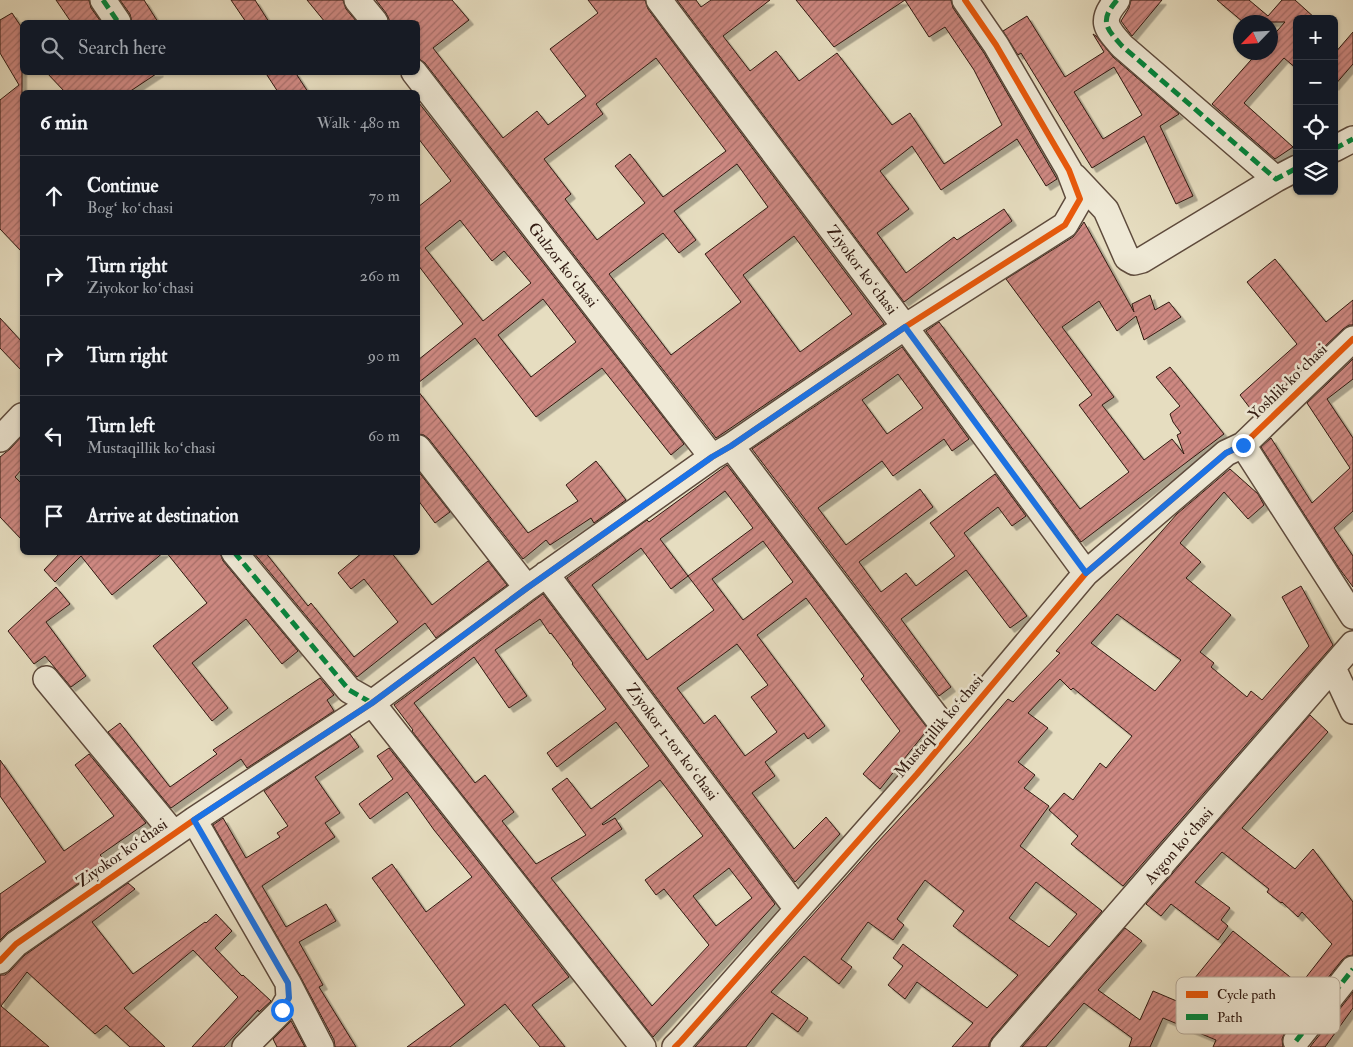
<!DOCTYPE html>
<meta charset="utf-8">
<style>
body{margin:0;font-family:"IM FELL Double Pica",serif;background:#242831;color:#f1f3f6}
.controls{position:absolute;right:15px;top:15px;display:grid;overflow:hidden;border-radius:8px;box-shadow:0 1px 4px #0004}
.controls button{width:45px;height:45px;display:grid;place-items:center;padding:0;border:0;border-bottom:1px solid #363941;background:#171b24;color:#f1f3f6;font:25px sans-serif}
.compass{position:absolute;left:1233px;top:15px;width:45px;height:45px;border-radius:50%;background:#171b24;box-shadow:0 1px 4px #0004;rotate:245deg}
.stop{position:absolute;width:15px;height:15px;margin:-11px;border:4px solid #1a73e8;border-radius:50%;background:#fff}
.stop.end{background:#1a73e8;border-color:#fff;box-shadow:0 1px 5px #0008}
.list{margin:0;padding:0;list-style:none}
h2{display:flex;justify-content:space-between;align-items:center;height:65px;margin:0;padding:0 20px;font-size:21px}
h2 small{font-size:16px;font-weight:400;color:#9ea1a6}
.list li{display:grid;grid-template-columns:32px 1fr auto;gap:15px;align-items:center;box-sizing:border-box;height:80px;padding:0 20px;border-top:1px solid #363941}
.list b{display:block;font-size:19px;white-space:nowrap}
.list p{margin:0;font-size:16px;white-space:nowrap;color:#9ea1a6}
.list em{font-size:16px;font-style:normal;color:#9ea1a6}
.icon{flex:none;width:28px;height:28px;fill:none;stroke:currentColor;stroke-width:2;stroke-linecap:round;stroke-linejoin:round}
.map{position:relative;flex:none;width:1353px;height:1047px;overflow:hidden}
.search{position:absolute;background:#171b24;box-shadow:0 1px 4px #0004;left:20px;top:20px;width:400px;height:55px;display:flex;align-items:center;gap:12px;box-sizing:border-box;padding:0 18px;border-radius:8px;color:#9ea1a6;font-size:19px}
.panel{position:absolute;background:#171b24;box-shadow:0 1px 4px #0004;left:20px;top:90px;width:400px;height:465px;border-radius:8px}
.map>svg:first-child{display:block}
.building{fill:url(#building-hatch);stroke:#311a11;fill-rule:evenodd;filter:url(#shadow)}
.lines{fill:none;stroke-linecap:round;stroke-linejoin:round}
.minor-casing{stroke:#5e4b3d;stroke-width:28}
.minor{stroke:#efe9d6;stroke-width:25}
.quiet{stroke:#00873e;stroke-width:5;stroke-dasharray:10 5;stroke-linecap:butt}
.cycleway-casing{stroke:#efe9d6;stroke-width:9}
.cycleway{stroke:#e8590c;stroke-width:6}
.route{stroke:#1a73e8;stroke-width:6}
.labels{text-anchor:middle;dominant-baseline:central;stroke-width:5;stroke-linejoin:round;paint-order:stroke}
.street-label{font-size:16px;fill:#311a11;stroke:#efe9d6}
.key{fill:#efe9d6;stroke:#b6ab9b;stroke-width:1}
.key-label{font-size:14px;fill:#311a11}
</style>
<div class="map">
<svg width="1353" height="1047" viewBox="0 0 1353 1047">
<defs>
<pattern id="building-hatch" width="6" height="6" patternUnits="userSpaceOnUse" patternTransform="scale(1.25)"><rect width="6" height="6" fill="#cd8881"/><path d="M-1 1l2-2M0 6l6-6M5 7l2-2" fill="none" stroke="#a76e68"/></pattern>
<filter id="shadow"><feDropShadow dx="4.5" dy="4.5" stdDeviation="0" flood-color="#0004"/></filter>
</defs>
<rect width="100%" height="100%" fill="#e6ddc0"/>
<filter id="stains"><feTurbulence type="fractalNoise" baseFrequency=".004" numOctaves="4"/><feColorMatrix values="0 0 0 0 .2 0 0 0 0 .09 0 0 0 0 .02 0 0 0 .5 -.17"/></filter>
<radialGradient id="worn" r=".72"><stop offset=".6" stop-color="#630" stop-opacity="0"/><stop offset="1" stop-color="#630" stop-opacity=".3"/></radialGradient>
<path class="building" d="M56,0H89L91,8L101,22H71Z
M120,0H144L158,22H132L130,14Z
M231,0H255L269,22H246Z
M307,0H343L346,9L357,22H325Z
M376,0H452L469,20L433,48L503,138L537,111L548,125L586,96L550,49L598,13L588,0H645L648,9L884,324L716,438L425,63L418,58V22H389V19L386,13ZM656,58L726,151L663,197L630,154L615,166L645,203L597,240L565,199L571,194L544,159L603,114L596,104ZM737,164L768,207L705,254L741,302L671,355L609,274L663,233L679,253L696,240L674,211ZM794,236L852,314L800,352L743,275Z
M677,0H696L701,7L711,0H770L723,36L750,71L776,51L799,81L837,53L892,125L910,113L944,164L1002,125L974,70L945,27L929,37L905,0L834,47L796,0H951L953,8L984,53L1057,179L1046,186L1017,139L941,190L912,146L880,171L909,209L877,233L906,273L954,237L957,240L1004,209L1012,221L904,302Z
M1131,0H1162L1132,36L1121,21L1129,8Z
M1217,0H1249L1268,16L1282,0H1295L1316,19H1297V69L1284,58L1244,103L1293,147L1275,159L1212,104L1258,52H1270V39L1285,22H1243Z
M12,13L22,28V252L0,229V100L19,85L0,53V20Z
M1027,16L1065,77L1104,52L1093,34L1096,36L1113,57L1179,114L1160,126L1193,196L1176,204L1144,136L1092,168L1021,53L1018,55L1003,31ZM1114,67L1142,115L1103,139L1074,92Z
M1353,32V64L1334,86V54Z
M46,72H159L129,92H65Z
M265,72H295L308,92H278Z
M419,103L684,444L671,455L602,368L536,417L475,338L418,383V360L463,324L418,265V207L451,181L418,138V104ZM460,220L492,261L504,251L531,283L483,321L425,248ZM543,299L576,342L531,377L498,335Z
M1084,222L1134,312L1132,304L1150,295L1155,310L1169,302L1181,317L1144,340L1136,316L1117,331L1099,301L1062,327L1114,397L1102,405L1144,460L1172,439L1184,454L1177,435L1181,433L1173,422L1170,414L1180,406L1156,377L1170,367L1224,434L1081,542L926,331L939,322L1080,509L1129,472L1079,405L1092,395L1006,279L1073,237L1077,232Z
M1275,259L1326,322L1353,300V325H1349L1343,329L1257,411L1256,410L1253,412L1240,395L1297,344L1247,282Z
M0,318L22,342V371L0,348Z
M902,347L969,439L952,451L944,439L893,476L882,461L818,508L846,545L920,489L933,507L859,562L881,592L906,573L916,586L955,556L930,523L995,474L1026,516L1012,526L998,507L964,533L1027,616L1010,628L966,570L901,619L951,687L939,696L752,449ZM898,374L923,408L887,434L862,400Z
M1353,359V379L1327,399L1353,438V511L1334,528L1353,556V587L1339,568L1261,447L1271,438L1312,503L1350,468L1307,403Z
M418,391L528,533L578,501L566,485L596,461L626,500L594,523L591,518L550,545L546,540L523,559L429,439L424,435L418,434Z
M22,436V469L15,477L22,484V540L0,517V457L10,449Z
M727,465L928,729L880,789L863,774L900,731L861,679L864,676L806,598L757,635L825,726L808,739L804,733L765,762L775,776L752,793L794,849L826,817L840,834L795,882L567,578L647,520L649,522ZM725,491L753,528L688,576L660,539ZM763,541L793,582L743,620L712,579ZM641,548L671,589L688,576L714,610L647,660L592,585ZM737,644L768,685L751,697L777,732L745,756L715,715L704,724L677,688Z
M1230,469L1258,494L1264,505L1248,519L1224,492L1180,543L1201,562L1186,578L1231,615L1200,652L1214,663L1211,667L1247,697L1251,691L1262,700L1309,646L1282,597L1301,586L1333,645L1123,886L1071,844L1078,836L1049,810L1064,793L1073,800L1100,763L1106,768L1132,736L1073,688L1071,690L1060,679L1028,713L1048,728L1018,762L1035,775L1024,788L1049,806L1020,846L1102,911L992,1038L989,1044V1047H952L973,1023L917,982L905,999L888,985L903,966L893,958L903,944L987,1008L1018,975L953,926L964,911L925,880L897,919L904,925L893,940L868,922L841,959L852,967L839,984L804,956L771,992L808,1018L798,1032L772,1013L746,1047H695L876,844L969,744L1008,699L1013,702L1060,653L1056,651L1177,514ZM1117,614L1181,660L1155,691L1091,643ZM1036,882L1077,914L1049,947L1009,918Z
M418,471L450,512L435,523L418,500Z
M61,552H164L112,595L81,556L55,582L44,570Z
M166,552H220L223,561L298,651L282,664L246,619L192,663L228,708L212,721L153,646L207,603Z
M253,552H265L308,606L311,603L354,657L398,622L364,579L351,589L338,573L363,552H391L432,605L488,561L507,585L436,638L425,623L357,677Z
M56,587L70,604L46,622L86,676L71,687L45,656L34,664L8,631Z
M543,594L775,904L653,1037L412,731L413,730L394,705ZM540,619L550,634L551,633L573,663L572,664L606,709L547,753L557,767L616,722L649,766L591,809L567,778L552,789L586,835L536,864L502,821L514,812L485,775L475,783L414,703L474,657L509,708L527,696L495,650ZM660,780L703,836L645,880L656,895L664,889L709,945L652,1006L551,878L622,829L615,818L603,825L602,824ZM729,868L752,898L716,926L693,896Z
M320,678L334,695L327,700L334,711L247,768L241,759L171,808L108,732L120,723L170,787L217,754L213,750Z
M1310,715L1328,732L1242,828L1295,869L1313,849L1353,902V955L1347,956L1342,960L1285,1032L1282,1039L1283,1047H1213L1216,1040L1163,1018L1150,1047H1129L1132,1038L1084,1003L1046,1047H1022L1125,928L1142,941L1098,990L1140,1020L1153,991L1245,1030L1246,1029L1190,984L1233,931L1300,985L1332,944L1302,912L1298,917L1282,902L1281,903L1267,892L1269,889L1222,852L1195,882L1230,908L1221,920L1228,926L1218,940L1171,904L1161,916L1146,904Z
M350,734L359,747L315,777L340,813L325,823L335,837L262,886L286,927L326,904L336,921L299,942L323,985L319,987L356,1047H335L334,1040L300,976L213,825L223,818L246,858L280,837L277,833L288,826L264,791Z
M389,748L569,977L532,1005L565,1047H540L505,1004L450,1047H407L465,1005L372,878L392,864L426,912L472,877L434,830L407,792L370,819L359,804L393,779L377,756Z
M89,754L146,823L100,855L108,863L8,932L0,940V894L46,862L0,796V760L64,851L114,816L75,765Z
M128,883L135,889L92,922L133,974L205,922L206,923L216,914L232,931L215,948L242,976L243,975L271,1001L259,1012L258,1010L224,1047H192L238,997L193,950L124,1008L165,1047H130L106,1025L95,1034L27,972L1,1006L49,1047H0V975H5L10,971L25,955Z
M1353,992V1008L1325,1047H1310Z
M291,1021L305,1047H277L273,1039Z"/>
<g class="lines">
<g class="minor-casing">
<path id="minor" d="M103,0L118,22
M357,0L375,22
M659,0L905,327L1086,573
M1117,0C1099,21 1106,28 1122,46L1276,179L1297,168
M414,72L712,457
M1334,149L1353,139
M1075,177L1106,210L1127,258L1134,262L1142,260L1276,179
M0,439L22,416
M1243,445L1353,616
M731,446L950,735
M418,448L527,588
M234,552L349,690L372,703L643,1047
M546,574L797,909
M1333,668L1353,711
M46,679L174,834
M194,820L288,983L289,998L282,1010L245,1047
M0,961L16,944L194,820L372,703L527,588L712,457L731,446L905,327L1065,225L1080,199L1069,170L996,45L965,0
M288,983L321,1047
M1296,1041L1353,969
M675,1047L681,1041L917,774L1086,573L1226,453L1243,445L1353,339
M1003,1047L1353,644"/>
</g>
<use href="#minor" class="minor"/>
<path class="quiet" d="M103,0L118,22
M1117,0C1099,21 1106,28 1122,46L1276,179L1297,168
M1334,149L1353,139
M234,552L349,690L372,703
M1296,1041L1353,969"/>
<g class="cycleway-casing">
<path id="cycleway" d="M0,961L16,944L194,820L372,703L527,588L712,457L731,446L905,327L1065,225L1080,199L1069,170L996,45L965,0
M675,1047L681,1041L917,774L1086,573L1226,453L1243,445L1353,339"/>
</g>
<use href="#cycleway" class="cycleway"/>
</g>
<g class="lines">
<path class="route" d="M282,1010L289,998L288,983L194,820L372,703L527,588L712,457L731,446L905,327L1086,573L1226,453L1243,445"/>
</g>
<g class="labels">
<g class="street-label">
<text transform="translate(563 265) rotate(52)">Gulzor koʻchasi</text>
<text transform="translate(862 270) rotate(53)">Ziyokor koʻchasi</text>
<text transform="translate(1288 382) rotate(-44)">Yoshlik koʻchasi</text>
<text transform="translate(939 726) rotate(-50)">Mustaqillik koʻchasi</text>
<text transform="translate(672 742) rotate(53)">Ziyokor 1-tor koʻchasi</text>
<text transform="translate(1179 846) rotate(-49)">Avgon koʻchasi</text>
<text transform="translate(122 853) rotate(-35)">Ziyokor koʻchasi</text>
</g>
</g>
<rect x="1176" y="977" width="164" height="57" rx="8" class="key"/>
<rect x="1186" y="991" width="22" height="7" fill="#e8590c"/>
<rect x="1186" y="1014" width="22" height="6" fill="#00873e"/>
<g class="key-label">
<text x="1217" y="999">Cycle path</text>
<text x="1217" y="1022">Path</text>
</g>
<rect width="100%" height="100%" filter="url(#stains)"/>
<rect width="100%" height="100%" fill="url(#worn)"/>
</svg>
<div class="controls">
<button>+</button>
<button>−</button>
<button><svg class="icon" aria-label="locate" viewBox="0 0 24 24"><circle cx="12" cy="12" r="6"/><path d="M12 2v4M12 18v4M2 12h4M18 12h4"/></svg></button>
<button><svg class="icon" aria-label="layers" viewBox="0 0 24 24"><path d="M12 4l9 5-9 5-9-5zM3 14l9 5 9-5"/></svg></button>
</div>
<svg class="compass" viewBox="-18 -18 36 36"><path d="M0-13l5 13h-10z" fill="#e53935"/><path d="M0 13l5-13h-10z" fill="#9ea1a6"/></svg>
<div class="stop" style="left:282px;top:1010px"></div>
<div class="stop end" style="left:1243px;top:445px"></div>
<div class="search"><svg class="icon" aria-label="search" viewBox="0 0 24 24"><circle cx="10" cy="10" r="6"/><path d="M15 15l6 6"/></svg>Search here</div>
<section class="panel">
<h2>6 min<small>Walk · 480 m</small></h2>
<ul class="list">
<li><svg class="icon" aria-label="ahead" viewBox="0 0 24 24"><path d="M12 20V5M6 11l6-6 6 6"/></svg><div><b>Continue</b><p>Bogʻ koʻchasi</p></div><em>70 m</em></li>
<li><svg class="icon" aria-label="right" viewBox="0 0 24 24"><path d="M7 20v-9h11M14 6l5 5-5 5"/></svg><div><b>Turn right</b><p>Ziyokor koʻchasi</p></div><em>260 m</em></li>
<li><svg class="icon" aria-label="right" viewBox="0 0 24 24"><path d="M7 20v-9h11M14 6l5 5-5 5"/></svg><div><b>Turn right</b></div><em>90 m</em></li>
<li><svg class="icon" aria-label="left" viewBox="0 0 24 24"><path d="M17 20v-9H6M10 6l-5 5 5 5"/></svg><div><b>Turn left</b><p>Mustaqillik koʻchasi</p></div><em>60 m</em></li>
<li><svg class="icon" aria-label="arrive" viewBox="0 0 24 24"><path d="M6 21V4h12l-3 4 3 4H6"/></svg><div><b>Arrive at destination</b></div></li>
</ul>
</section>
</div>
